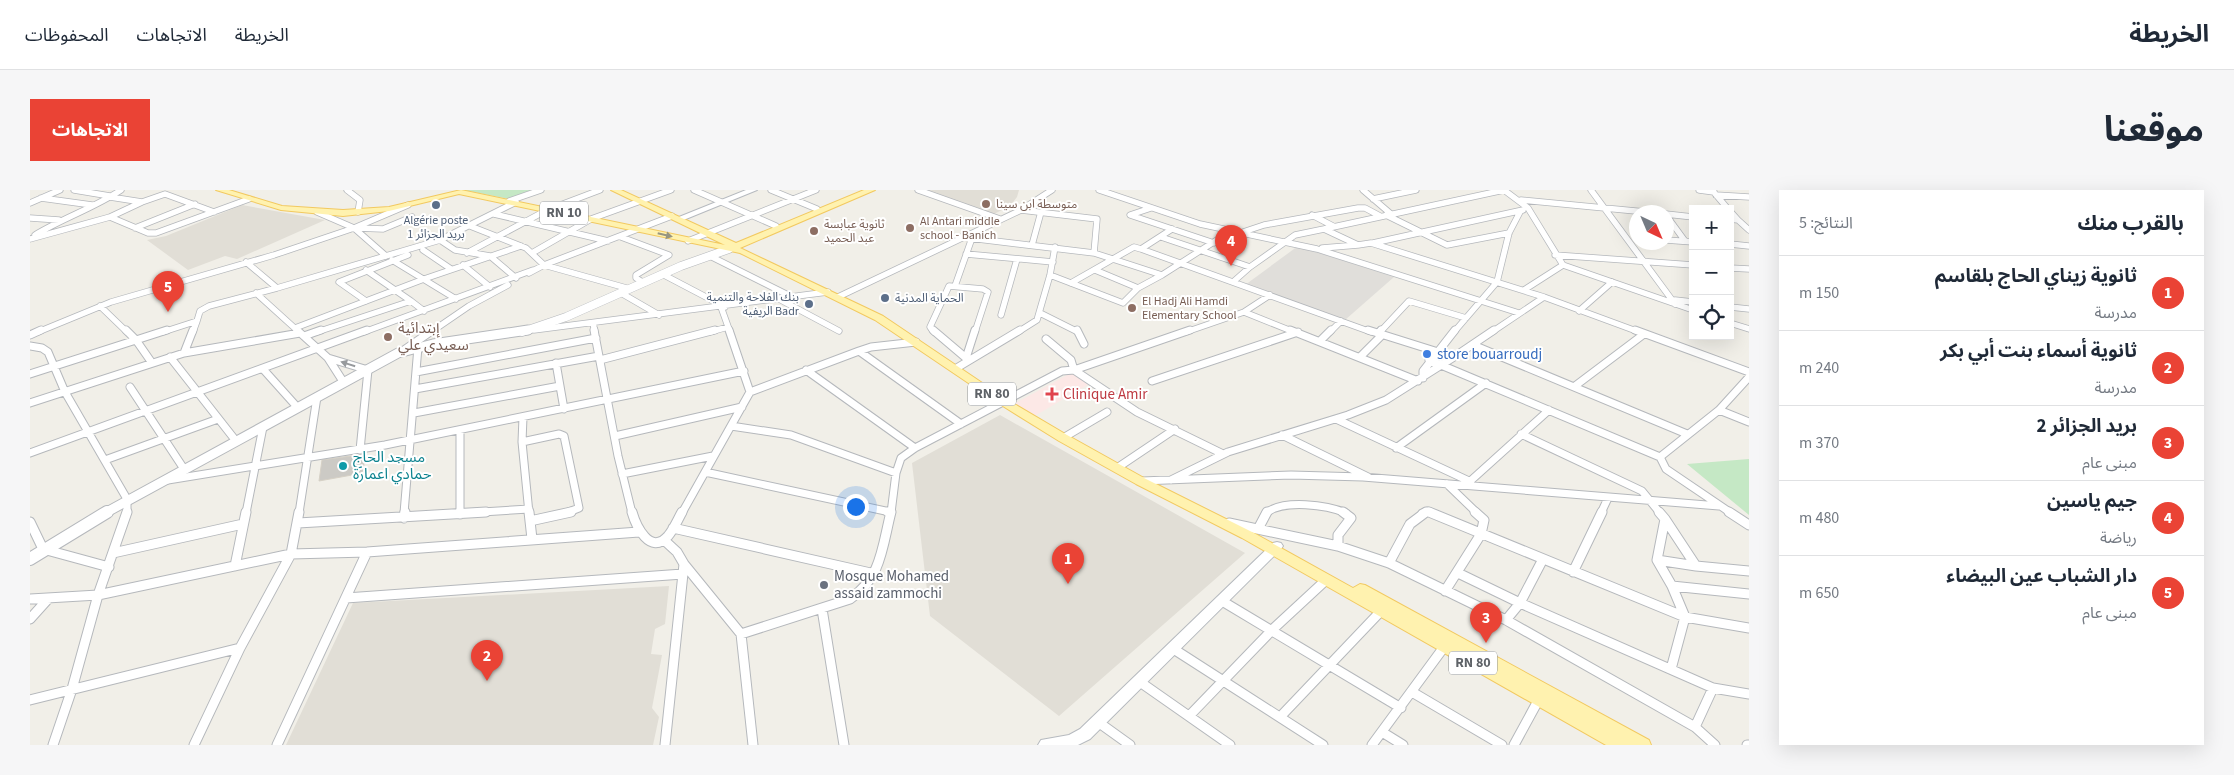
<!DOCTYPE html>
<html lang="ar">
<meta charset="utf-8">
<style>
body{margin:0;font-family:"Source Sans 3","Noto Sans Arabic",sans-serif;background:#f6f6f7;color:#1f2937;direction:rtl}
.controls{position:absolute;right:15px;top:15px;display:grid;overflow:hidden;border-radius:0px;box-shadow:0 5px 20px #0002}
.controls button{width:45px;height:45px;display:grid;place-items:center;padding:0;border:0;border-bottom:1px solid #e0e1e3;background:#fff;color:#1f2937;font:25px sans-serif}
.compass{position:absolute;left:1599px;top:15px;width:45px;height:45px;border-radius:50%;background:#fff;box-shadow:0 5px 20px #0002;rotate:136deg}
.you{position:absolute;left:825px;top:316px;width:18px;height:18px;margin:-12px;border:4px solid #fff;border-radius:50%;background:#1a73e8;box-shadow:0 0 0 8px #1a73e833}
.badge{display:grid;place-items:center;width:32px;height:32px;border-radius:50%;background:#ea4335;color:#fff;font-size:16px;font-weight:700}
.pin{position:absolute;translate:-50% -41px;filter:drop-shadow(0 1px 2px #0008)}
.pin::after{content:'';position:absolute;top:26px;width:18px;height:15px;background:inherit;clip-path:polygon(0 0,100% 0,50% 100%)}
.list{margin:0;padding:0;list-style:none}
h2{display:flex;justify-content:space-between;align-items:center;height:65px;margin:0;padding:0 20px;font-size:21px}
h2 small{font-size:16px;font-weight:400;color:#747a83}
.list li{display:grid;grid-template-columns:32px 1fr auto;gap:15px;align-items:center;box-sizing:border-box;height:75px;padding:0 20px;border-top:1px solid #e0e1e3}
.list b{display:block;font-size:19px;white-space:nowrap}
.list p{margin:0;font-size:16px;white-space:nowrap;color:#747a83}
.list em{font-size:16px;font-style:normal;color:#747a83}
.icon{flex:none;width:28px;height:28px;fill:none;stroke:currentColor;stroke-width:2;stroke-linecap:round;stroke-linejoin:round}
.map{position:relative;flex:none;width:1719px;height:555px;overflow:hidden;direction:ltr;border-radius:0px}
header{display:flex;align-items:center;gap:30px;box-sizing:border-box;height:70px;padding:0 25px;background:#fff;border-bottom:1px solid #e0e1e3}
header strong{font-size:24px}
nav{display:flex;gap:28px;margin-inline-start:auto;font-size:18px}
.intro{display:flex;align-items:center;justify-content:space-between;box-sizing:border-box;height:120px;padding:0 30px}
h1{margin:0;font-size:35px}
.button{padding:12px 22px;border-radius:0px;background:#ea4335;color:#fff;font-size:18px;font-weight:700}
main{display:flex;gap:30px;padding:0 30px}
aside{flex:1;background:#fff;border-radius:0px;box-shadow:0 5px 20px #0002}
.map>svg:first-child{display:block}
.industrial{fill:#e0deda}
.education{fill:#e1ded6}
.medical{fill:#fce8e6}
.green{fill:#c5e8c5}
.building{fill:#cccac5;stroke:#d6d1c6}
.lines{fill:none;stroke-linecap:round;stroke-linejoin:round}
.minor-far2-casing{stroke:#b5b8bc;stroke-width:7}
.minor-far1-casing{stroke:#b5b8bc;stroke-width:9}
.minor-casing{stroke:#b5b8bc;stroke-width:11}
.tertiary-far2-casing{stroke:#b5b8bc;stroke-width:9}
.tertiary-far1-casing{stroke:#b5b8bc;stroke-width:11}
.tertiary-casing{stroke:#b5b8bc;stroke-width:14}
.secondary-casing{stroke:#b6babf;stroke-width:2}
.primary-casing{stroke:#f2c960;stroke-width:2}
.minor-far2{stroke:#fff;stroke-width:5.5}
.minor-far1{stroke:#fff;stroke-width:7}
.minor{stroke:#fff;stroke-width:9}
.tertiary-far2{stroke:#fff;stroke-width:8}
.tertiary-far1{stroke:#fff;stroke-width:9}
.tertiary{stroke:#fff;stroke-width:12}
.secondary{fill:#fff;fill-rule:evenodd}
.primary{fill:#fff2af;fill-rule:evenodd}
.oneway{fill:#979581}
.oneway2{fill:#979a9d}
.education-dot{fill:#8d6e63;stroke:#fff;stroke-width:2}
.service-dot{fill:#5c6f8a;stroke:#fff;stroke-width:2}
.shop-dot{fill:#3f7fe0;stroke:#fff;stroke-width:2}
.health-dot{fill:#e0444e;stroke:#fff;stroke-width:2}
.culture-dot{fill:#0f9aa8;stroke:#fff;stroke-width:2}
.worship-dot{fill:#6b7280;stroke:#fff;stroke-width:2}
.labels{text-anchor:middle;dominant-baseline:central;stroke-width:4;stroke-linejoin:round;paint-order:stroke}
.far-education-label{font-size:12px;fill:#785e54;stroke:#fff;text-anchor:start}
.far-service-label{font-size:12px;fill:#4e5e75;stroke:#fff}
.shield{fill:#fff;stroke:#8f9295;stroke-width:1}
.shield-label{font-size:14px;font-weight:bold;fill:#5f6368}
.education-label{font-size:15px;fill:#785e54;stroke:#fff;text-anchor:start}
.shop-label{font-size:15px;fill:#366cbe;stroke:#fff;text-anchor:start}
.health-label{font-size:15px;fill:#be3a42;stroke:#fff;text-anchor:start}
.culture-label{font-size:15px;fill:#0d838f;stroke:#fff;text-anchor:start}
.worship-label{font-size:15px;fill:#5b616d;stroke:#fff;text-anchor:start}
</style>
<header>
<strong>الخريطة</strong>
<nav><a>الخريطة</a><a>الاتجاهات</a><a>المحفوظات</a></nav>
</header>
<div class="intro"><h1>موقعنا</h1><a class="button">الاتجاهات</a></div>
<main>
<aside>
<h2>بالقرب منك<small>النتائج: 5</small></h2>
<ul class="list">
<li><span class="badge">1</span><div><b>ثانوية زيناي الحاج بلقاسم</b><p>مدرسة</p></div><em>150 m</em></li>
<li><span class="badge">2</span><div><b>ثانوية أسماء بنت أبي بكر</b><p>مدرسة</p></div><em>240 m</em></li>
<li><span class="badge">3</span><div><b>بريد الجزائر 2</b><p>مبنى عام</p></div><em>370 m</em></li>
<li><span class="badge">4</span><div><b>جيم ياسين</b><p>رياضة</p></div><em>480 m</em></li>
<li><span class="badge">5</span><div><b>دار الشباب عين البيضاء</b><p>مبنى عام</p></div><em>650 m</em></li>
</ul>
</aside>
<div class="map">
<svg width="1719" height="555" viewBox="0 0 1719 555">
<rect width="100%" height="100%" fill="#f1efe8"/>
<path class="industrial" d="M1268,56L1364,87L1315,130L1215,95Z"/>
<path class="education" d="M893,0H989L987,7L980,16L962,25Z
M212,15L295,30L207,69L195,66L158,80L117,50L136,46Z
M970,225L1215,363L1029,526L900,426L882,273Z
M639,396L635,434L625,439L621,464L632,465L622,518L629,527L623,555H256L323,413Z"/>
<path class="medical" d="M1041,183L1059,194L1003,227L982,215Z"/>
<path class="green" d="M433,0H505L479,9Z
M1719,269V325L1657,274Z"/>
<path class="building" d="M335,264L333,283L289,291L292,270Z"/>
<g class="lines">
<g class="minor-far2-casing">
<path id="minor-far2" d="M44,0L80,6
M317,0L330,10L328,22
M664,0L746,36
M741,0L787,19
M888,0L970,29
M1069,0L1170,34L1287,59L1489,123
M1333,0L1361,24
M1474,0L1498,18L1533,75L1663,120
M1561,0L1645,114
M1669,0L1684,2
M1682,0L1698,19
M1686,5L1719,7
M80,7L112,12L135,4L184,22
M11,8L62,15
M1343,9L1386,0
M1491,10L1616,22
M479,11L511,0
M0,13L30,0
M1121,18L1100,25L1184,53
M991,20L1067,29L1064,63
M1700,21L1708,30L1700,29
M287,22L324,38L356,66
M464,24L578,51
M1636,24L1663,27
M1282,25L1303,36
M1356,25L1417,55L1479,43
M1636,25L1655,51
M80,27L112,12
M0,28L29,30
M1708,30L1719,40
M440,36L496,58L514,75L600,99
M105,38L165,14
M327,38L353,39L382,27
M1142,39L1111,59L1341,142
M1210,43L1234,35L1328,18H1335L1350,26
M5,45C33,28 64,18 91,0
M591,47L639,65L606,85V88L614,93
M931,47L1064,63L1132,85L1201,41
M1131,47L1220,77L1265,45L1294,39
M0,49L80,27L118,43H126L219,9
M410,50L425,60L460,66L486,88
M1636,50L1663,52
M658,51L786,0
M1343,53L1493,20
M1700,54L1719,56
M1002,55L1011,22
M1292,58L1328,55
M393,60L421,79
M437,63L517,20L570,0
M502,63L561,29L641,0
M936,64L1023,72
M1525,65L1663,75
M680,66L762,107
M362,70L426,109
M216,72L247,98L410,50L486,12
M433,75L460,97
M1700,78L1719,79
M336,80L381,111
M1065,80L1108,98
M499,83L514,75L642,26
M634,85L695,117
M1020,85L1093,113L1108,98L1132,85
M1203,92L1220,77
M1041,93L1104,57L1111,59
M925,96L942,48
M1494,100L1533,75
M226,103L269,142
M591,103L629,125
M808,107L991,20L1022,0
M1514,107L1609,142
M749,109L809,141
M1645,110L1663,112
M336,111L309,92L378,65
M70,116L97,142
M691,117L700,142
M1700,117L1719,119
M1549,121L1582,92
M1214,122L1264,142
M1010,123L1048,142
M971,125L987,69
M563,133L565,142
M1700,133L1719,139
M265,138L394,89L491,56
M504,140L798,102
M8,142L81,112L244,65L324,38L378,15
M133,142L167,131L170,121L179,116L247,98
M163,142L167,131
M287,142L381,111L394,121
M334,142L503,80
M401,142L439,116L478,95
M680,142L698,137
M904,142L900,137L919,96L953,99L958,102L945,142
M988,142L1007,130L1020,85L1025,57
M1156,142L1214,122L1240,105
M1300,142L1311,131
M1350,142L1379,111L1436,128
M1424,142L1467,92L1479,43L1490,22
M1462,142L1514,107L1341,53L1328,55L1294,39L1474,0"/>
</g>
<g class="minor-far1-casing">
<path id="minor-far1" d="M96,140L106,150L137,140
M267,140L298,168L314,193
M564,140L588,266L602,323
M903,140L936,168
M1047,140L1054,154
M1260,140L1388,191
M1338,140L1424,167L1464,140
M1605,140L1719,182
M1348,144L1351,140
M0,145L11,140
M274,146L291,140
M1016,149L1041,170L1044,180L1107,222L1193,264
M1290,151L1301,140
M1443,155L1657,244
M0,156L12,158L18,162L35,202L97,309V323
M374,160L403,140
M829,161L841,157L886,152
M154,163L163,140
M140,167L206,251
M1330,167L1352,145
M298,168L338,180L330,260
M936,168L939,170
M936,168L945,140
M570,170L685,140
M1399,170L1630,267
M526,173L534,219
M233,179L268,218
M925,179L990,140
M776,180L885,258
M386,182L566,148
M0,184L106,150L122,173
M1393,188V181L1425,140
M1122,191L1268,142
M1545,196L1614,144
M100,197L154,279
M385,199L569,166
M720,202L829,161L931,234
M0,213L154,163L270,143
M1689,220L1719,232
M384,223L530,196
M493,227L492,252L499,323
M1306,229L1439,291
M701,236L761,245L866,283
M430,240V323
M1491,244L1612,301L1630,323
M1252,245L1338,287
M585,246L712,217
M1033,248L1077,222
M492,252L529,244L534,246L549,318L536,323
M1366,258L1456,193
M0,263L337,140
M75,270L188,229
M1087,278L1145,239
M675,282L860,322
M592,284L683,266
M138,290L355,255L714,181
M1141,290L1198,262L1318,225L1356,210L1424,167
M1112,291L1261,285L1333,287L1689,316
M1417,294L1447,323
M1437,294L1519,220
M216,323L233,237
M269,323L287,207
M374,323L388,157
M436,323L499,319
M652,323L720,202L699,140
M861,323L866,283L871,268L885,258L1032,181L1044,180L1160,140
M1236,323C1254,309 1297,315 1316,323
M1392,323L1398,321L1402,323
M1571,323L1578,308
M1701,323L1636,279L1630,267L1689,220L1719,187"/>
</g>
<g class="minor-casing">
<path id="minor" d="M430,322V324
M499,322L502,349
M602,322C606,336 620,366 638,346C644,339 648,329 652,322
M858,322H860
M1399,322L1655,427L1719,438
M1629,322L1635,329L1627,370L1642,396L1655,427L1641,479
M1699,322L1719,335
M374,328L375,322
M1635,329L1666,376L1719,381
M500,331L541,322
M0,332L13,359L79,377
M268,333L456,322
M1199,333L1308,356L1359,373L1476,430L1665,537L1685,555
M643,338L845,384
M1228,339L1237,322
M634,350L647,362L654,374L635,555
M1308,356V345L1321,328L1313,322
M83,363L213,334
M1627,370L1666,376
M1359,373L1380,334L1396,322
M654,374L711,444L820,409C852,387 852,357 861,322
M205,376L216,322
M1543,382L1572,322
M1428,383L1490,413L1683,498L1719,504
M1642,396L1719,404
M1415,401L1451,344L1454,330L1445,322
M316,408L653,384
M0,409L68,405L261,364L337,362L609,342
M1192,411L1371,518
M792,419L814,555
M0,429L18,409
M1476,430L1490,413L1513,369
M711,444L723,555
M1142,458L1293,555
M1110,492L1200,555
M1382,502L1472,555
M0,510L210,458
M1159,526L1242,440L1296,390
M1251,526L1351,421
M1068,532L1100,555
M1665,537L1683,498
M1352,542L1373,555
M23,555L42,499L68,405L97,322
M164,555L210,458L261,364L269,322
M247,555L337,362
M1342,555L1414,457
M1484,555L1509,509
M1717,555H1719"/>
</g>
<g class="tertiary-far2-casing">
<path id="tertiary-far2" d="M492,142L536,127L651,76L699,59"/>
</g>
<g class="tertiary-far1-casing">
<path id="tertiary-far1" d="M75,323L368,163L403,154L498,140"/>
</g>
<g class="tertiary-casing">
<path id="tertiary" d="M0,369L77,322"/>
</g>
<g class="secondary-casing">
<path id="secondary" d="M716,0H727L651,31L644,29Z
M1247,352L1251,353L1253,356L1251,359L1060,549L1048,555H1008L1011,550L1039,545L1050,539L1243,353Z"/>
</g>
<g class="primary-casing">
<path id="primary" d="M186,0H199L252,16L313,20L359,17L431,0L695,55L581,0H591L706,53L834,0H845L710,58L853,126L976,209L1037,245L1114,288L1222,342L1323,398L1330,394L1335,395L1619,550L1621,555H1576L1212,348L1106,294L1029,251L968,213L845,130L710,63L429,4L359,21L313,26L251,20Z"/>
</g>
<use href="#minor-far2" class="minor-far2"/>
<use href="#minor-far1" class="minor-far1"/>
<use href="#minor" class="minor"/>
<use href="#tertiary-far2" class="tertiary-far2"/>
<use href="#tertiary-far1" class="tertiary-far1"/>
<use href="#tertiary" class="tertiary"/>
<use href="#secondary" class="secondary"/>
<use href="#primary" class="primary"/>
</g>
<defs><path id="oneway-solid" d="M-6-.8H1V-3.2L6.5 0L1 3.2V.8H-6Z" transform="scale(1.25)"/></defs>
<use class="oneway" href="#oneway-solid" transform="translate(635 45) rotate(13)"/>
<use class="oneway2" href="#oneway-solid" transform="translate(318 174) rotate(-163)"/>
<g class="education-dot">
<circle cx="956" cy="14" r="5"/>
<circle cx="880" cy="38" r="5"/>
<circle cx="784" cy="41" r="5"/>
<circle cx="1102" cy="118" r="5"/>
<circle cx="358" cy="147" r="5"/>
</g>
<g class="service-dot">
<circle cx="406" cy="15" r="5"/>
<circle cx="855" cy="108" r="5"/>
<circle cx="779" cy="114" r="5"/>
</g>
<circle class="shop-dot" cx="1397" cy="164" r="5"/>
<path class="health-dot" d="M1019.5 196.5h5v5h5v5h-5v5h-5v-5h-5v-5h5z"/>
<circle class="culture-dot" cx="313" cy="276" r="5"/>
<circle class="worship-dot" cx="794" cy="395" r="5"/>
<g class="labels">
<g class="far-education-label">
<text x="966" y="14">متوسطة ابن سينا</text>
<text x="890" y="31">Al Antari middle<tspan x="890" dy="14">school - Banich</tspan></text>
<text x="794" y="34">ثانوية عبابسة<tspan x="794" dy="14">عبد الحميد</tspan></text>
<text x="1112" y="111">El Hadj Ali Hamdi<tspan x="1112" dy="14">Elementary School</tspan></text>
</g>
<g class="far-service-label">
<text x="406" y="30">Algérie poste<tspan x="406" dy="14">1 بريد الجزائر</tspan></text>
<text x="769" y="107" text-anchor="end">بنك الفلاحة والتنمية<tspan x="769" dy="14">الريفية Badr</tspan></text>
<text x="865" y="108" text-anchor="start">الحماية المدنية</text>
</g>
<g class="shield">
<rect x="510" y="11.5" width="48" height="23" rx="4"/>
<rect x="938" y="192.5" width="48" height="23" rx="4"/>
<rect x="1419" y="461.5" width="48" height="23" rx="4"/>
</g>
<g class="shield-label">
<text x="534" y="23">RN 10</text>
<text x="962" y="204">RN 80</text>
<text x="1443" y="473">RN 80</text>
</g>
<g class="education-label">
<text x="368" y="138">إبتدائية<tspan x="368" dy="17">سعيدي علي</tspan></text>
</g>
<g class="shop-label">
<text x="1407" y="164">store bouarroudj</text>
</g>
<g class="health-label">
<text x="1033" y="204">Clinique Amir</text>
</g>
<g class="culture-label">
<text x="323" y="267">مسجد الحاج<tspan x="323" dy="17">حمادي اعمارة</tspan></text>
</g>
<g class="worship-label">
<text x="804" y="386">Mosque Mohamed<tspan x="804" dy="17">assaid zammochi</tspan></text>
</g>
</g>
</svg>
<div class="controls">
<button>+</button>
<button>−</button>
<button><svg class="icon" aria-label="locate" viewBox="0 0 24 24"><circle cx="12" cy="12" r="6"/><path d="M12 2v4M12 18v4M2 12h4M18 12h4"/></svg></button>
</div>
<svg class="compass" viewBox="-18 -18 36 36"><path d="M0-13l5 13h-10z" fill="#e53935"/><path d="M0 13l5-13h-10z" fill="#747a83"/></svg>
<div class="you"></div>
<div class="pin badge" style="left:1038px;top:394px">1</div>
<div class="pin badge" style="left:457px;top:491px">2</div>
<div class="pin badge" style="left:1456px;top:453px">3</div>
<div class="pin badge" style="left:1201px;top:76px">4</div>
<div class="pin badge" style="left:138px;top:122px">5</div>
</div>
</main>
